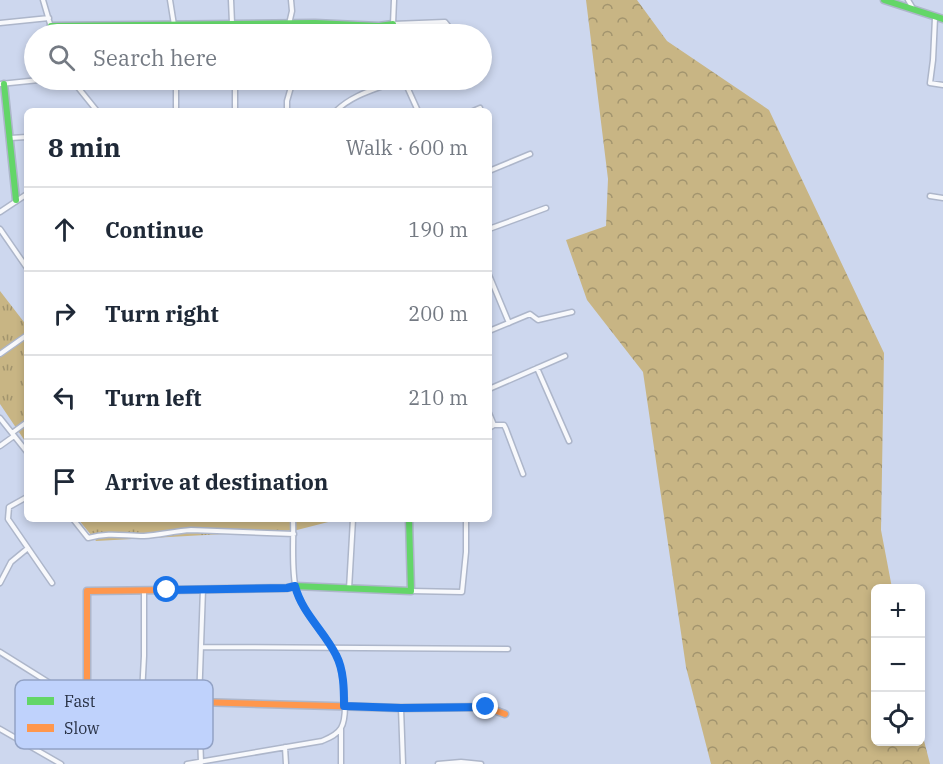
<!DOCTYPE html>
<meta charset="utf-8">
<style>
body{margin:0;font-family:"IBM Plex Serif",serif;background:#f6f6f7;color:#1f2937}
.controls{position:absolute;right:18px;bottom:18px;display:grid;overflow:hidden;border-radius:9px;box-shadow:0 3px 9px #0003}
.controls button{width:54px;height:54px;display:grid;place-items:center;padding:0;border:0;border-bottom:2px solid #e0e1e3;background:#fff;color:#1f2937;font:30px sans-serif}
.stop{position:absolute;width:18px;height:18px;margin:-14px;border:4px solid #1a73e8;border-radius:50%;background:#fff}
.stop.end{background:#1a73e8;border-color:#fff;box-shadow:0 2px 6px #0008}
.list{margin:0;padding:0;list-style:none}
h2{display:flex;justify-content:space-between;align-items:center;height:78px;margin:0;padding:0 24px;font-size:26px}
h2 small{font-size:20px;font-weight:400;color:#747a83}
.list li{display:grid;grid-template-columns:39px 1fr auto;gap:18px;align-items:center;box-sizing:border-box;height:84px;padding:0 24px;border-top:2px solid #e0e1e3}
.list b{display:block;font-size:22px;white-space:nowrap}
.list em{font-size:20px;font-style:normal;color:#747a83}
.icon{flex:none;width:33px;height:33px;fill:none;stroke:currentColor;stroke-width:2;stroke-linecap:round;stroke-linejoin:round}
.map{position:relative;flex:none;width:943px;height:764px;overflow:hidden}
.search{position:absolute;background:#fff;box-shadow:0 3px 9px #0003;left:24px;top:24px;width:468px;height:66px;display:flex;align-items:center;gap:15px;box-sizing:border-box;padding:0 21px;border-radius:33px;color:#747a83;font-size:22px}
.panel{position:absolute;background:#fff;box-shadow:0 3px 9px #0003;left:24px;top:108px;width:468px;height:414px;border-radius:9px}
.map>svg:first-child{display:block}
.grass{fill:url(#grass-tufts)}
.forest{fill:url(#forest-crowns)}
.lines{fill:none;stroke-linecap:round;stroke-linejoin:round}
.street-casing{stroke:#adb6ca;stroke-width:7}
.fast-casing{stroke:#adb6ca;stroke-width:9}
.slow-casing{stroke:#adb6ca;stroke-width:9}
.street{stroke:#f8f9fc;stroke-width:4}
.fast{stroke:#63d668;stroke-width:6}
.slow{stroke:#ff974d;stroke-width:6}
.route{stroke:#1a73e8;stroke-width:8}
.key{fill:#bfd2fc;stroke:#92a2c5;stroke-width:1.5}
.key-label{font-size:16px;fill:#283145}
</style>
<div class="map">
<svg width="943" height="764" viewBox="0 0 943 764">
<defs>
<pattern id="grass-tufts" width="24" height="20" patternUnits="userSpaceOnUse" patternTransform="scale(1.5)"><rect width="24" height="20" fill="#c8b584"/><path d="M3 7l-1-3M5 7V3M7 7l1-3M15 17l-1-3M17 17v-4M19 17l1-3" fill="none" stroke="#a2946e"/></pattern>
<pattern id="forest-crowns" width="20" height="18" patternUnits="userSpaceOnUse" patternTransform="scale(1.5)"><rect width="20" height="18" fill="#c8b584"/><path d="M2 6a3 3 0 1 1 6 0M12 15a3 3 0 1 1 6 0" fill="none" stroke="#a2946e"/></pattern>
</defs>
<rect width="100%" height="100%" fill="#cdd7ee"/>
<path class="grass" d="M0,291L27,326V444L0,404Z
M78,519H340L297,530L96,541Z"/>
<path class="forest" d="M586,0H637L667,41L769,110L884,353L881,530L892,588H876V742H920L921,729L930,764H711L686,667L643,372L587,300L566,240L606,226L608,179Z"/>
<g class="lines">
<g class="street-casing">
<path id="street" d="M43,0L53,34
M170,0L174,25
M231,0L232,23
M394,0L393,24L445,22L449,27L451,34
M908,0L914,10
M935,18L933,60L930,83L943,85
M0,23L49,18
M289,24L292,11L291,0
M72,80L97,111
M193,80H250
M277,80H311
M365,80L369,91
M404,80L418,111
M0,84L39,80
M78,87L105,80
M176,111V80
M235,111V80
M287,111V101L293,80
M336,111C353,94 377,89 399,80
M473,111L480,108
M10,138L27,137
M489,171L530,154
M930,196L943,198
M0,212L27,194
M0,229L27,268
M489,229L546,208
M489,275L509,323
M489,331L530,314L538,320L572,312
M0,354L27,335
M537,368L569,441
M489,389L565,356
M489,413L494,425L489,428
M0,418L27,452
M494,425H504L506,429L523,474
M12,433L27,422
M0,446L14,436
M27,497L9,507L8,519L52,583
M73,519L88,538C110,532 123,536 144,536C160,535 175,531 191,530L294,534
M0,583L11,562L28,548
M349,589L353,519
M411,591L462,592L466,552V519
M201,647L508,649
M0,652L48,682L54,692L69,705L78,710L87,712
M401,708L403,764
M141,713L144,656V591
M0,729L61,764
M285,747L286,764
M201,763L199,702L203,589
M187,764L322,741C329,738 337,735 341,728C349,715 343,670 337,656C325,632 303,615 296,589C291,570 294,539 293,519
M341,764V728
M438,764L461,762L481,764"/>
</g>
<g class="fast-casing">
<path id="fast" d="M884,0L943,19
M51,26L315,23L379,26L393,24
M4,84L16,200
M171,590L287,588L295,586L411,591L409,519"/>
</g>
<g class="slow-casing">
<path id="slow" d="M171,590L87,591V712L199,714
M199,702L401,708L486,707L505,714"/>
</g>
<use href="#street" class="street"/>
<use href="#fast" class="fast"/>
<use href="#slow" class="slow"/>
</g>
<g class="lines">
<path class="route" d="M167,590L287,588L295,586C302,613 324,631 336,655C344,670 344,690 344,706L401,708L486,707"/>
</g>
<rect x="15" y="680" width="198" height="69" rx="9" class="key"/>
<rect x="27" y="697" width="27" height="8" fill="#63d668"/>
<rect x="27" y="724" width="27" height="8" fill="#ff974d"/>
<g class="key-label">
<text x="64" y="707">Fast</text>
<text x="64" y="734">Slow</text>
</g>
</svg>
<div class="controls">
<button>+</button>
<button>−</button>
<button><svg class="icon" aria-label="locate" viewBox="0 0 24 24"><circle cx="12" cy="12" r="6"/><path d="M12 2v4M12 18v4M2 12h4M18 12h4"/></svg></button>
</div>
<div class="stop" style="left:167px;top:590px"></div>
<div class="stop end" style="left:486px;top:707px"></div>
<div class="search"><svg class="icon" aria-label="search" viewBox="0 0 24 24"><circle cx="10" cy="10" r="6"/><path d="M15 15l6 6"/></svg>Search here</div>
<section class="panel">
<h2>8 min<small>Walk · 600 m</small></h2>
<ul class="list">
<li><svg class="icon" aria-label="ahead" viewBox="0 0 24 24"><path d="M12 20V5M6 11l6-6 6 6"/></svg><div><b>Continue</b></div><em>190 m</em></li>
<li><svg class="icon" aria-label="right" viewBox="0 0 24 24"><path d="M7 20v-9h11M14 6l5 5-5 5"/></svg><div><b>Turn right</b></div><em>200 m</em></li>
<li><svg class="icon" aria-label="left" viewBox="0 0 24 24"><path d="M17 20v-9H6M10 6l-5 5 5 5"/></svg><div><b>Turn left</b></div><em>210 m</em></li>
<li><svg class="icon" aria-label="arrive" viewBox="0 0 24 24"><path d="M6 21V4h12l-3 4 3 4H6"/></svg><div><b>Arrive at destination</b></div></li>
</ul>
</section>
</div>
